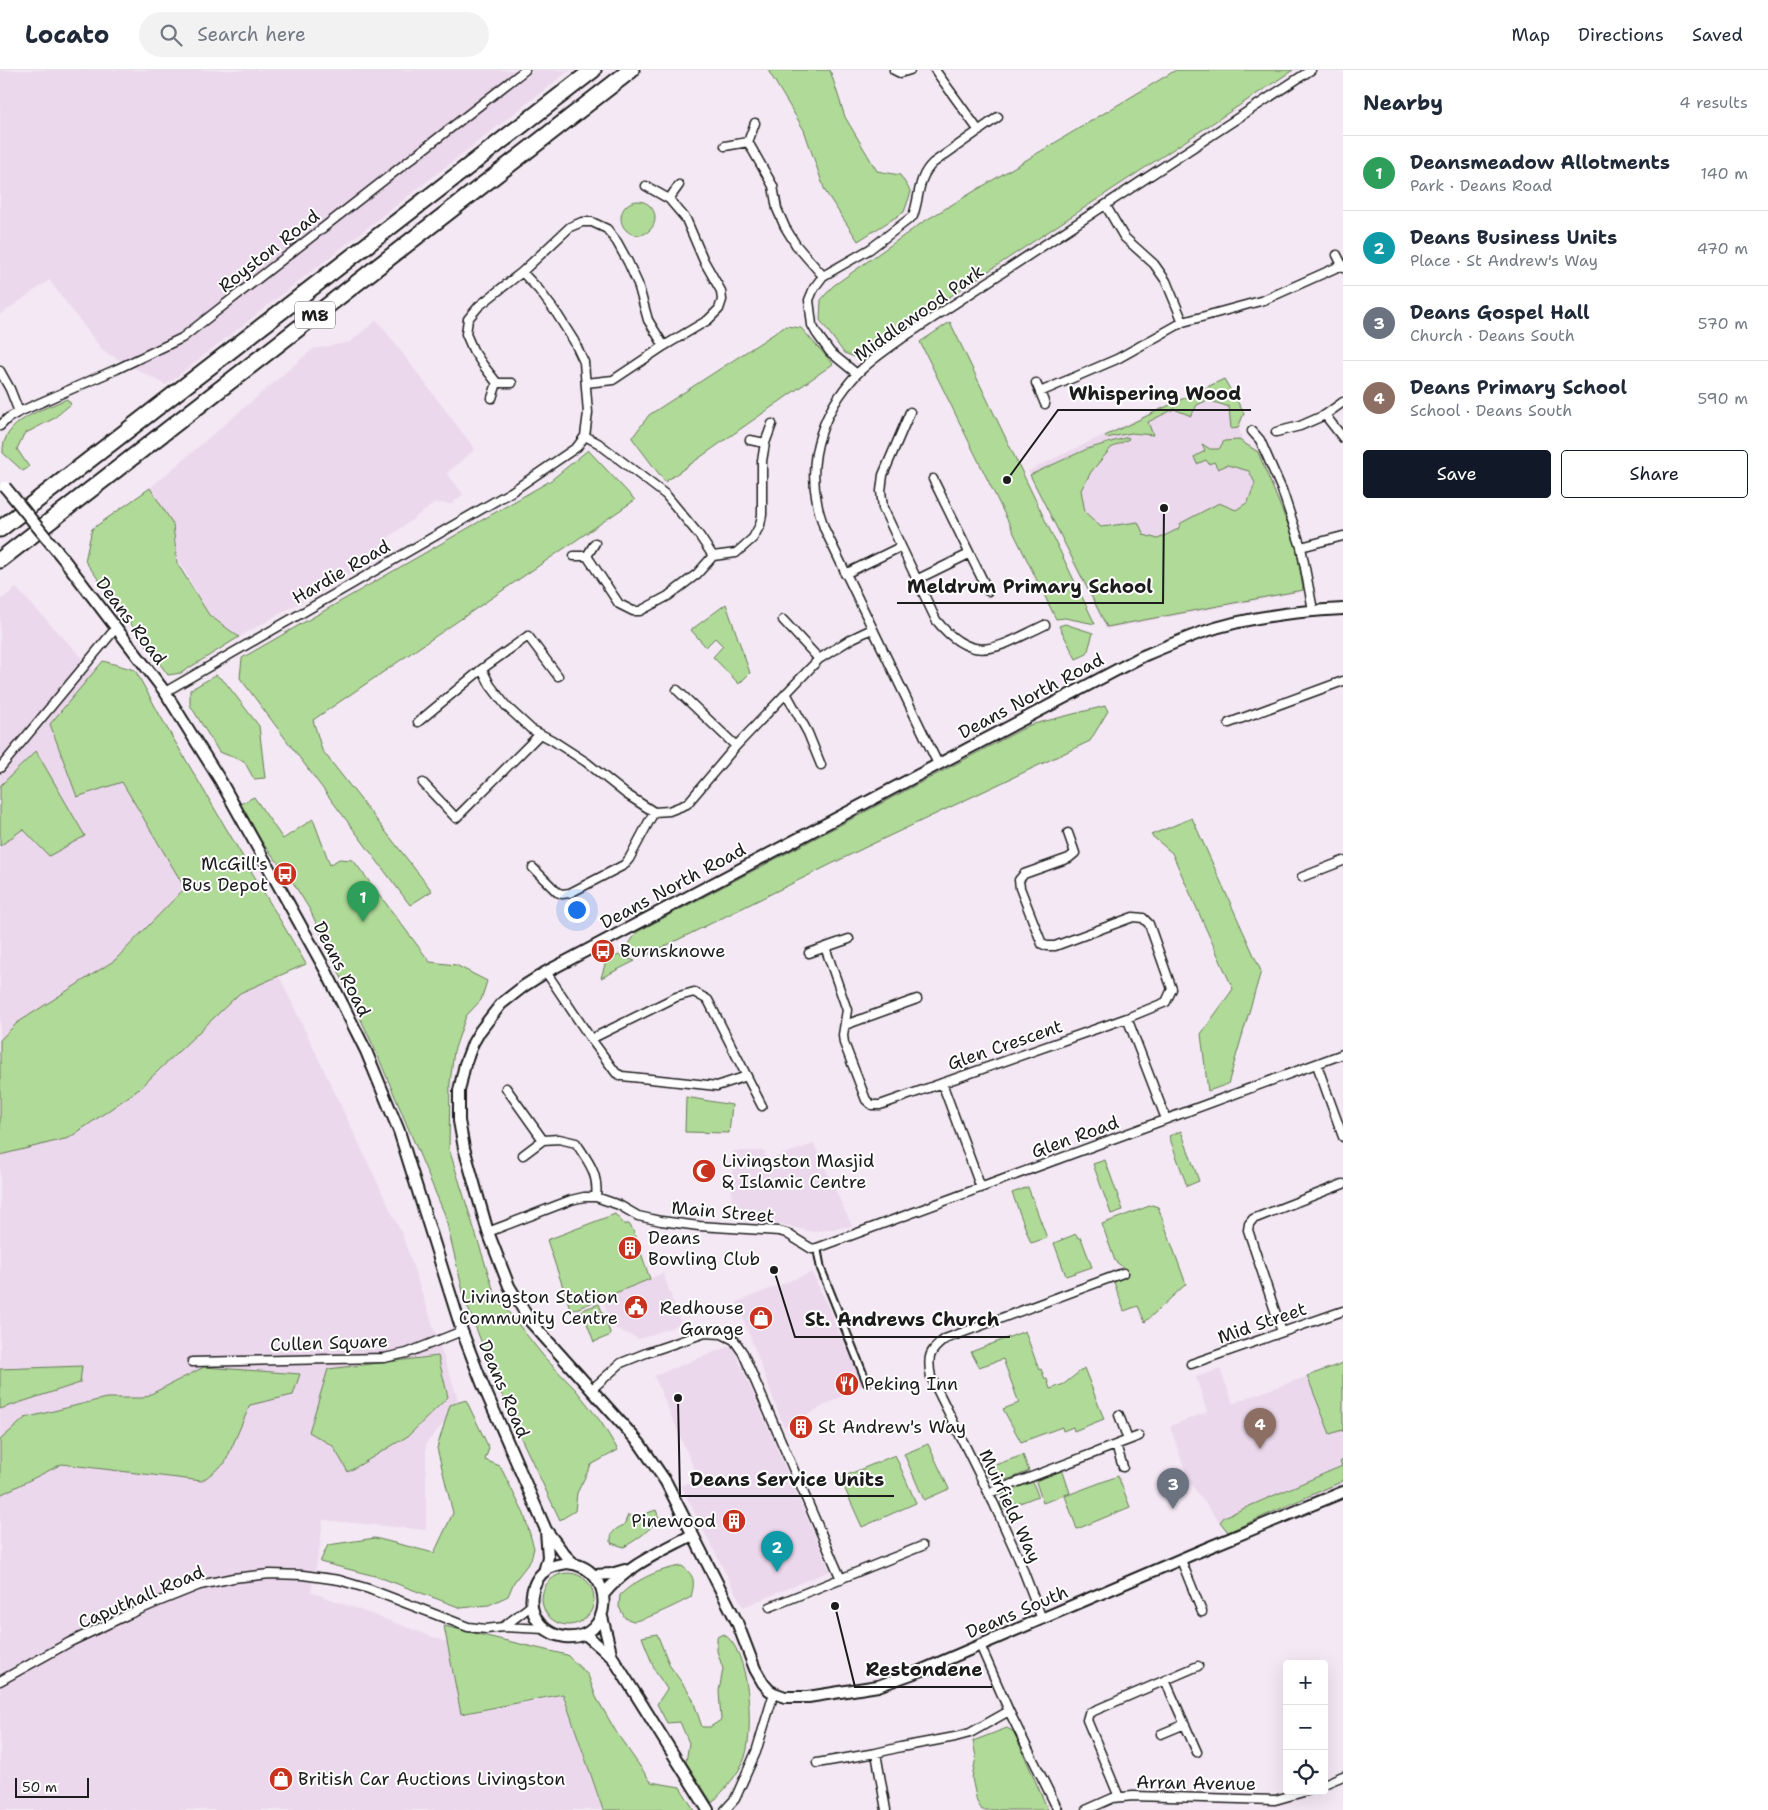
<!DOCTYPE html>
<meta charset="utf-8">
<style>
body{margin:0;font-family:"Shantell Sans",sans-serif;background:#f2f2f3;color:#1f2937}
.controls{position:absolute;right:15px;bottom:15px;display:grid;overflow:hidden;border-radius:5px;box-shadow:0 5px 20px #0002}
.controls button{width:45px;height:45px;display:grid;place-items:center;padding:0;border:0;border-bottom:1px solid #e0e1e3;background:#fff;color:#1f2937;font:25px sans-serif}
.scale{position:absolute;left:15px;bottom:12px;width:74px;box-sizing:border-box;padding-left:5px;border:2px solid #1c1c1c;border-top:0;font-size:14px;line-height:18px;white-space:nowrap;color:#1c1c1c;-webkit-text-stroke:4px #fff;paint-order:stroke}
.you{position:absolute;left:576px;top:839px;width:18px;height:18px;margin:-12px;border:4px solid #fff;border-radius:50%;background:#1a73e8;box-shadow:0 0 0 8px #1a73e833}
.badge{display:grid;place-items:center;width:32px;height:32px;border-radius:50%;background:#111827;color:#fff;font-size:16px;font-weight:700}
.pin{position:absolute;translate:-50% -41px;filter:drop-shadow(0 1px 2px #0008)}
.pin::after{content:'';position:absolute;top:26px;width:18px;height:15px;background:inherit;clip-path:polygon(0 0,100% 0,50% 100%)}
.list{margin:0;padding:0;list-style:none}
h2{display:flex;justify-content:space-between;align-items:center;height:65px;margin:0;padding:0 20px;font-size:21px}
h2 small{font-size:16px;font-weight:400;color:#747a83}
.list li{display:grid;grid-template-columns:32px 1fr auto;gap:15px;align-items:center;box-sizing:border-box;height:75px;padding:0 20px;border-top:1px solid #e0e1e3}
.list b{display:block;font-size:19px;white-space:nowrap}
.list p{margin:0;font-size:16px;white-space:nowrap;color:#747a83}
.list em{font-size:16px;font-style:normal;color:#747a83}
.actions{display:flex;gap:10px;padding:15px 20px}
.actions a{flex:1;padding:11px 0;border:1px solid #111827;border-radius:5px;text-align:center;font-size:18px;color:#111827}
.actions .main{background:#111827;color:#fff}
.icon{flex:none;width:28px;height:28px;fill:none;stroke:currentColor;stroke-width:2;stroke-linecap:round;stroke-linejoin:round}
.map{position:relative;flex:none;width:1343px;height:1740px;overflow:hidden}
header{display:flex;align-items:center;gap:30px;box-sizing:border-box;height:70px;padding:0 25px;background:#fff;border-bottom:1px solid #e0e1e3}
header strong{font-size:24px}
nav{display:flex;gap:28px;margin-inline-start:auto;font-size:18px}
.search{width:350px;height:45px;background:#f2f2f3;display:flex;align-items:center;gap:12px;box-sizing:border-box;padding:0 18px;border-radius:28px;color:#747a83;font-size:19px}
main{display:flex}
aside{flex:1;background:#fff}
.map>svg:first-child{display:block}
.built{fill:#ecd8ec}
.green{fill:#b0da97;stroke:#667b5a}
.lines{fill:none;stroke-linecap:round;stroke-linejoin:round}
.pedestrian-casing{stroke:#1c1c1c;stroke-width:10}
.minor-casing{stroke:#1c1c1c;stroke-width:11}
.tertiary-casing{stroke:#1c1c1c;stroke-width:14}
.motorway-casing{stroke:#1c1c1c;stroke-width:19}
.pedestrian{stroke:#fff;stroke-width:6}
.minor{stroke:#fff;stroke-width:8}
.tertiary{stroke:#fff;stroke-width:10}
.motorway{stroke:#fff;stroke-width:15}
.tertiary-bridge-casing{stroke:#1c1c1c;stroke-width:14;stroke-linecap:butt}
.tertiary-bridge{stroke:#fff;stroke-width:10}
.labels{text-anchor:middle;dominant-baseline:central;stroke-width:4;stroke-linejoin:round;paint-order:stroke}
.shield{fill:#fff;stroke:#606060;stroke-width:1}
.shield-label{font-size:16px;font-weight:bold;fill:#1c1c1c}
.street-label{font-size:18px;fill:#1c1c1c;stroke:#fff}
.poi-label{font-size:18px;fill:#1c1c1c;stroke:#fff;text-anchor:start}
.leader{fill:none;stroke:#1c1c1c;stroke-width:2}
.callout-dot{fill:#1c1c1c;stroke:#fff;stroke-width:2}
.callout-label{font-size:19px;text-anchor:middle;font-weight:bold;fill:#1c1c1c;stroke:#fff;stroke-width:4;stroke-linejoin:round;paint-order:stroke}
</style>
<header>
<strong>Locato</strong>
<div class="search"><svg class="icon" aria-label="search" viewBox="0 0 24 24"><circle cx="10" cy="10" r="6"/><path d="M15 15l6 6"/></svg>Search here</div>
<nav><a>Map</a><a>Directions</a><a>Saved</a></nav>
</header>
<main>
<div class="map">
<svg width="1343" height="1740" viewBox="0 0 1343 1740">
<rect width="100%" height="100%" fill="#f4e8f4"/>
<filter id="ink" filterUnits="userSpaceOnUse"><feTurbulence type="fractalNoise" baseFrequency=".02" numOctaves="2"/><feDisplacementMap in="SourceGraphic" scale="10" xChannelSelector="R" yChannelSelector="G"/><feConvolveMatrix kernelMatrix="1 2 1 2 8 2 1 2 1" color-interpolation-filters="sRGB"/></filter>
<g filter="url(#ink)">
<path class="built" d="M0,0H570L166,315L103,281L49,210L0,245Z
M377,250L475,379L447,403L463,424L452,434L435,433L390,466L376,489L239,567L209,545L177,487L173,454L150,418L313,279L350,272Z
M1224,308L1245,343L1239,357L1242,370L1259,381L1297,474L1305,521L1106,559L1028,401Z
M16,518L173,683L402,1164L460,1335L426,1373V1460L323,1450L320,1476L311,1522L447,1572L461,1645L563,1625L602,1740H0V530Z
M814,1074L852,1156L813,1162L731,1142L733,1081H765L766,1090Z
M812,1202L863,1315L784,1357L737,1232Z
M663,1203L681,1254L639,1269L612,1257L602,1228Z
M732,1275L830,1501L743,1537L681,1416L698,1408L654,1306Z
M1220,1299L1233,1333L1316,1303L1343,1364V1414L1283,1442L1228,1463L1189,1412L1170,1356L1207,1342L1196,1307Z"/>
<path class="green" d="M768,0H830L845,47L877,101L900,105L911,122L904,142L858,171L825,121L804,60Z
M1176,0H1293L857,288L844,283L820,250L821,230L833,216L923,152Z
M621 148a17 17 0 1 1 34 0a17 17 0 1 1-34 0Z
M950,252L1095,554L1065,548L1056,549L920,272Z
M786,256L801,258L833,294L665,412L632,368L649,345Z
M1224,309L1244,343L1238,358L1231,359L1229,337L1208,330L1197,335L1191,346L1174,339L1148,352L1153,365L1131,363L1106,368L1105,366Z
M67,329L71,334L53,349L24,364L17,379L29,397L23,401L3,383C1,351 44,339 67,329Z
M1128,367L1129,369L1111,378L1091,402L1081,420L1085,442L1101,457L1138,452L1144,465L1158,469L1178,459L1181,453L1219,433L1236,440L1248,432L1255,413L1249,401L1227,395L1218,399L1214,392L1209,394L1206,390L1197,394L1194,387L1205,381L1202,374L1210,379H1219L1224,371L1239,370L1258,382L1296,474L1303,520L1107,557L1030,405L1087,379Z
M588,380L635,430L313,650L322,680L432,821L410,835L240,608L242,588L550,411Z
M150,418L173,454L177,493L209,545L239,567L181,603L168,605L85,491L92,459Z
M726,534L750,603L739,614L713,587L723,576L715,568L706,577L691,560Z
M1065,554L1093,563L1087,584L1076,589L1059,556Z
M103,591L135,600L167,658L306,894L240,923L138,1020L69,1068L0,1085V970L17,953L115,890L185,818L122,712L77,727L50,654Z
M216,605L225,612L259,656L265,708L254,709L244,691L219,682L190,635V620Z
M1105,636L1108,641L1090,671L866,777L645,886L625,880L637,862L1030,655Z
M36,681L85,766L49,786L23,759L0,776V716Z
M254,727L283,769L313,749L330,795L339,789L353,790L430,892L456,895L487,911L481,930L466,946L454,981L450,1013L449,1079L495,1225L545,1288L576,1320L601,1352L618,1380L591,1395L577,1423L575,1441L560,1450L509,1343L465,1230L445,1145L377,984L310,840L289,806L260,770L240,734Z
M1192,748L1261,901L1228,1014L1208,1021L1201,964L1233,919L1172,783L1151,765Z
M619,885L635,891L601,908L606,891Z
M686,1027L732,1035L729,1063L685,1062Z
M1181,1061L1199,1111L1187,1116L1169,1066Z
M1105,1090L1123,1140L1111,1144L1093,1094Z
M1028,1117L1047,1168L1031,1173L1012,1123Z
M1152,1135L1158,1137L1186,1214L1145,1252L1138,1236L1124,1241L1114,1212L1127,1206L1125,1199L1115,1191L1102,1154Z
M615,1144L624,1154H629L633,1160L650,1209L571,1241L547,1170Z
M1076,1164L1078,1168H1081L1092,1197L1066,1206L1054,1173Z
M599,1234L611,1265L594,1272L582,1240Z
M1025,1261L1039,1300L1041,1299L1045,1309H1047L1050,1319L1064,1314L1084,1298L1104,1349L1074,1361L1073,1357L1063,1361L1062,1357L1021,1372L1003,1339L1019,1333L1003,1289L979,1297L971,1282Z
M438,1286L448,1327L408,1366L348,1402L333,1376L309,1362L328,1299Z
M1343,1293V1362L1342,1360L1330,1364L1307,1306Z
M82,1296L80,1313L0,1339V1299Z
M204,1297L300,1304L293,1325L250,1335L225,1393L202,1411L62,1394L0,1425V1370L25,1348L106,1328H143Z
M466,1330L489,1378L485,1390L500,1396L524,1444L534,1478L531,1490L514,1512L508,1526L489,1535L461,1538L379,1507L320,1492L328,1475L375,1468L434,1483L453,1443L437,1378L450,1335Z
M928,1374L949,1419L924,1430L904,1384Z
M895,1385L916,1433L862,1457L840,1408Z
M1023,1385L1029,1401C1013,1407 994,1420 984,1399Z
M1343,1390V1411L1228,1462L1220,1452L1224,1447L1342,1396L1340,1392Z
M1062,1399L1070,1423L1043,1433L1035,1409Z
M1118,1406L1130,1437L1077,1459L1065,1426Z
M1032,1410L1038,1426L1002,1440C996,1417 1015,1416 1032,1410Z
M656,1440L659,1448C649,1461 638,1469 624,1477L611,1473C610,1462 615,1459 624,1455L628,1445L636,1447Z
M682,1496C695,1506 695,1511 691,1527C681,1533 644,1551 633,1551C630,1550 628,1549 625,1548L619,1537L620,1525C637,1509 659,1499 682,1496Z
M542 1529a26 26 0 1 1 52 0a26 26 0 1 1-52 0Z
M444,1556L567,1585L588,1605L596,1627L618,1665L651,1712L680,1717L694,1740H603L563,1624L461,1644Z
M657,1564L670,1596L692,1627L702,1657H710L721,1650L719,1621L723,1599L717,1581V1567L723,1564C750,1578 754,1660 745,1687C740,1703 724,1720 712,1733L686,1692L689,1673L680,1652L667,1653L657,1634L667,1619L655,1601L642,1567Z
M1007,1658L1014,1662L1048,1740H982L977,1732L972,1708L976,1687L973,1671Z"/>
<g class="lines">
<g class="pedestrian-casing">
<path id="pedestrian" d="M817,1178L821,1199L867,1313"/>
</g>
<g class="minor-casing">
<path id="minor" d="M894,0L900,3L910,0
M935,0L979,61
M748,72L755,53
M725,76L748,72L773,116L777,139L785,157L796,175L823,206
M669,129L679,115
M1106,136L1124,167L1154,194L1166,211L1183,252
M1337,185L1342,195
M522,202L570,157L582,152H592L607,159L617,172L628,192L638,214L648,250L664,276L708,250L719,239L722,230L721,221L704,191L686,149L669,129L646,116
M0,301L10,319L19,342
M857,304L830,282L817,264L812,255L809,230L814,218L823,206L870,179L913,146C920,127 917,108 933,93L998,47
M586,313L613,310L664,276
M1036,313L1040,322L1117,289L1183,252L1264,230L1342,195L1343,198
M1040,322L1045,334
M492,328L497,313
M1343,332L1325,345L1343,368
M910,342L883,405L881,421L883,438L936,550C975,598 999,576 1045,555
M0,356L8,348L19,342L117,299L182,268L525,0
M1252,361L1260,370L1282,420L1301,477L1313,540
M1276,362L1300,356L1325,345
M585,366L598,373L666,425L699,465L713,486L736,483L753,468L760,455L762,445V391L765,373L772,354
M750,370L765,373
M933,409L988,521
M1301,477L1343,466
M574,486H587L619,534L633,541H640L668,526L697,504L713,486
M587,486L595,473
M845,504L900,477
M916,510L969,484
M783,550L819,589
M482,599L490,615L506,636L531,659L552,670L586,692L626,724L654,742L669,741L687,734L736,676L819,589L851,569L872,559
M677,620L736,676
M165,622L511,422L577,377L585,366L588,343L584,292L574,271L557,244L539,220L522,202L479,236L468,249L466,264L473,280L483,295L497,313H512
M786,623L808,663L821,695
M418,652L482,599L528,566L558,606
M1229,653L1343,611
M938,694L824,458C822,450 818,441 817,432C807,385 824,340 856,305C871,289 890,277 907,265L1311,0
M0,698L116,558
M423,713L456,748L540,664
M533,798L557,822L562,824L570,823L624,795L629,789L654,742
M1302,807L1343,791
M825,877L847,940L843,965L844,973L866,1030L872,1035H880L1127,948L1166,932L1172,919L1149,854L1143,848L1133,847L1055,876H1047L1042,874L1020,818L1019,810L1024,804L1069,788L1075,783L1068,763
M809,883L849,869
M546,902L591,969L616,1003L622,1006L717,1016L747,1006
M1127,948L1166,1049
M845,955L917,929
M591,969L676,927L694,922L708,930L762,1036
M1317,995L1343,1067
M942,1013L981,1118
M506,1018L543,1070L559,1069L576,1073C588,1091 599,1104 596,1127
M523,1085L543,1070
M488,1162L571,1130L584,1127H596L619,1135L638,1146L661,1151L699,1156L779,1161L786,1163L812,1179L817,1178L1343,984
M1282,1262L1248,1160L1249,1154L1253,1149L1343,1114
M192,1292L384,1288L407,1283L462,1261
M1191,1294L1343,1241
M591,1320L621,1293L646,1283L705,1263L722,1264L734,1270L743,1283L841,1509
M1119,1345L1128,1370
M1116,1375L1123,1397
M989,1423L1139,1366
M1181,1490L1202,1542
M770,1537L922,1476
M1042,1549L1018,1487L994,1434L931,1307C927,1287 929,1281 945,1269L1123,1203
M503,1557L532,1535
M980,1575L1009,1641L1058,1740
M1165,1610L1197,1682
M0,1611L70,1572L127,1545L160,1531L200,1515L233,1508L270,1504L303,1505L339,1510L369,1519L468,1557L486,1559L503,1557L545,1559
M1161,1664L1185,1654
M876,1683L886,1740
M817,1693L876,1683L901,1677L955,1667L970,1663L1009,1641
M1324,1714L1343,1706
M1119,1727L1087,1650L1089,1643L1198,1596
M725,1740L735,1729L756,1682L774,1623
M1086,1740L1113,1728L1133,1726L1275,1730L1307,1721"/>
</g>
<g class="tertiary-casing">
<path id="tertiary" d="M62,487L165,622L220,710L326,901L366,981L399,1061L462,1261L482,1313L546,1460L565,1485L573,1493
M1343,539C1295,541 1246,547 1200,563C1181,570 1162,578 1143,586L546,902L524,916L501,934L480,961L473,973L465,994L459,1021V1051L464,1078L488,1162L509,1216L530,1251L640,1374L666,1412L737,1552L755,1599L763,1613L769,1620L774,1623L785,1627H808L878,1616L920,1601L1207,1478L1343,1422
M567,1493C618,1497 614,1572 565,1567C556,1566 548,1562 541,1555C526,1539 529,1510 549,1498C555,1495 561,1494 567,1493Z
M544,1502L548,1487L546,1461
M595,1505L611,1504L625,1500
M603,1525C626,1496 660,1482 692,1465
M602,1547L612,1587
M585,1564L613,1588L708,1740"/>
</g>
<g class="motorway-casing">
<path id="motorway" d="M0,459L593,0
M0,490L631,0"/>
</g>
<use href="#pedestrian" class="pedestrian"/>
<use href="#minor" class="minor"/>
<use href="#tertiary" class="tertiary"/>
<use href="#motorway" class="motorway"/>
<g class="tertiary-bridge-casing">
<path id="tertiary-bridge" d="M5,417L62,487"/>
</g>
<use href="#tertiary-bridge" class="tertiary-bridge"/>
</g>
</g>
<defs>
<g id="bus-disc" transform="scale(1.25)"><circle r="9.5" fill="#c8321e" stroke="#fff"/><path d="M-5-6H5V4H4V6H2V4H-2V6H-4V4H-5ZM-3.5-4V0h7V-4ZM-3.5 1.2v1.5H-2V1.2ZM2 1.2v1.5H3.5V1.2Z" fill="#fff"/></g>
<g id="mosque-disc" transform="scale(1.25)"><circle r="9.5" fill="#c8321e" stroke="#fff"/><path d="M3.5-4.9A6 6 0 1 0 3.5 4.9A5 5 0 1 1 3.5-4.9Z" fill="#fff"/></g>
<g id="building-disc" transform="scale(1.25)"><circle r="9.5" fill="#c8321e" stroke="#fff"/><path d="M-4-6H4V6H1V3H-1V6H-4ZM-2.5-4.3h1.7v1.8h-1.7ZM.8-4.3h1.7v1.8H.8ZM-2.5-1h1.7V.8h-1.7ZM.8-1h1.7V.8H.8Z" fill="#fff"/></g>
<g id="civic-disc" transform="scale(1.25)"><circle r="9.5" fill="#c8321e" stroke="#fff"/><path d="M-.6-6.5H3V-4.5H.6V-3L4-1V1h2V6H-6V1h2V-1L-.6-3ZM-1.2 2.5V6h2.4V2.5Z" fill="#fff"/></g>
<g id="shop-disc" transform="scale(1.25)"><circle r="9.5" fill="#c8321e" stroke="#fff"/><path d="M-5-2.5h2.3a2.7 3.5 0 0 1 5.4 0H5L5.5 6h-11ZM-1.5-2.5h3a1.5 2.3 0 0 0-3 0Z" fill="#fff"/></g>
<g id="restaurant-disc" transform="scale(1.25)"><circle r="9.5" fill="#c8321e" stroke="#fff"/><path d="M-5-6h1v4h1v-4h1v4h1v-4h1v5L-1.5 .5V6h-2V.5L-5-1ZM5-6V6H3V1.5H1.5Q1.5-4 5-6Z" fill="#fff"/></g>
</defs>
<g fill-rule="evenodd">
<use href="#bus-disc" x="285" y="804"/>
<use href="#bus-disc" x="603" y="881"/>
<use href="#mosque-disc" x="704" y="1101"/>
<use href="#building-disc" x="630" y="1178"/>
<use href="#civic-disc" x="636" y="1237"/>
<use href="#shop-disc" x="761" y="1248"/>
<use href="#restaurant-disc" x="847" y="1314"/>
<use href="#building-disc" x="801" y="1357"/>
<use href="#building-disc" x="734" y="1451"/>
<use href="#shop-disc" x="281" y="1709"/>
</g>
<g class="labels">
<rect class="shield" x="295" y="231.5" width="40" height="27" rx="4"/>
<g class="shield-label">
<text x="315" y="245">M8</text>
</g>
<g class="street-label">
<text transform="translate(269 181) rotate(-38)">Royston Road</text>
<text transform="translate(919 243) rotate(-35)">Middlewood Park</text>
<text transform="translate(341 502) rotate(-30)">Hardie Road</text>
<text transform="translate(131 551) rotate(53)">Deans Road</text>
<text transform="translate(1031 626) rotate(-28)">Deans North Road</text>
<text transform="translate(673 816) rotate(-28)">Deans North Road</text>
<text transform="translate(342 899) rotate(63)">Deans Road</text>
<text transform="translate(1005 975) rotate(-19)">Glen Crescent</text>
<text transform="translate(1075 1067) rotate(-20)">Glen Road</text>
<text transform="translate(723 1142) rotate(5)">Main Street</text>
<text transform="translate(1262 1253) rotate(-19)">Mid Street</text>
<text transform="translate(329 1273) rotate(-2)">Cullen Square</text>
<text transform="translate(504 1319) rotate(67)">Deans Road</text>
<text transform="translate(1010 1436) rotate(65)">Muirfield Way</text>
<text transform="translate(141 1527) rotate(-23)">Caputhall Road</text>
<text transform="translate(1017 1542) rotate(-23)">Deans South</text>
<text transform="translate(1196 1713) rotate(1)">Arran Avenue</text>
</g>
<g class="poi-label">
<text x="268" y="794" text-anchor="end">McGill's<tspan x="268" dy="21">Bus Depot</tspan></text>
<text x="620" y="881">Burnsknowe</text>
<text x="722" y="1091">Livingston Masjid<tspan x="722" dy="21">&amp; Islamic Centre</tspan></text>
<text x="648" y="1168">Deans<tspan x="648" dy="21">Bowling Club</tspan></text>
<text x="618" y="1227" text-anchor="end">Livingston Station<tspan x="618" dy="21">Community Centre</tspan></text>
<text x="744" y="1238" text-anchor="end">Redhouse<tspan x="744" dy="21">Garage</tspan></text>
<text x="864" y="1314">Peking Inn</text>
<text x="818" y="1357">St Andrew's Way</text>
<text x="716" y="1451" text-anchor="end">Pinewood</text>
<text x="298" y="1709">British Car Auctions Livingston</text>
</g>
</g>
<path class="leader" d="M1007 410L1058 340H1251M1164 438L1163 533H897M774 1200L795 1267H1010M678 1328L680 1426H894M835 1536L855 1617H992"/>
<g class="callout-dot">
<circle cx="1007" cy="410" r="5"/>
<circle cx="1164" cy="438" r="5"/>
<circle cx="774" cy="1200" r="5"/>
<circle cx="678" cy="1328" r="5"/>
<circle cx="835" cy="1536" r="5"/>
</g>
<g class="callout-label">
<text x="1155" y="330">Whispering Wood</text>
<text x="1030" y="523">Meldrum Primary School</text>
<text x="902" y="1256">St. Andrews Church</text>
<text x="787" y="1416">Deans Service Units</text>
<text x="924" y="1606">Restondene</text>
</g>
</svg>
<div class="controls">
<button>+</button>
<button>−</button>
<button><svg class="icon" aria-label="locate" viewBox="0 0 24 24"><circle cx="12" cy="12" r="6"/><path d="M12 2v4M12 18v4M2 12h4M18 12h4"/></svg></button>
</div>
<div class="scale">50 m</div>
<div class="you"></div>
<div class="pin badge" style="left:363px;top:852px;background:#2e9e5b">1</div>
<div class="pin badge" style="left:777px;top:1502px;background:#0f9aa8">2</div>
<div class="pin badge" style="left:1173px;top:1439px;background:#6b7280">3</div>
<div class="pin badge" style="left:1260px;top:1379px;background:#8d6e63">4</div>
</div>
<aside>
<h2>Nearby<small>4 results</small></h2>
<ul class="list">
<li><span class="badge" style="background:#2e9e5b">1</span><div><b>Deansmeadow Allotments</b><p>Park · Deans Road</p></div><em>140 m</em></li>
<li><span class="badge" style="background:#0f9aa8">2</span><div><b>Deans Business Units</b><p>Place · St Andrew's Way</p></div><em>470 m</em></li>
<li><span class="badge" style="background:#6b7280">3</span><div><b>Deans Gospel Hall</b><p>Church · Deans South</p></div><em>570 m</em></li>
<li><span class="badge" style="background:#8d6e63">4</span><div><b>Deans Primary School</b><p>School · Deans South</p></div><em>590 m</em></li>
</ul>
<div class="actions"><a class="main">Save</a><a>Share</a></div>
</aside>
</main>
